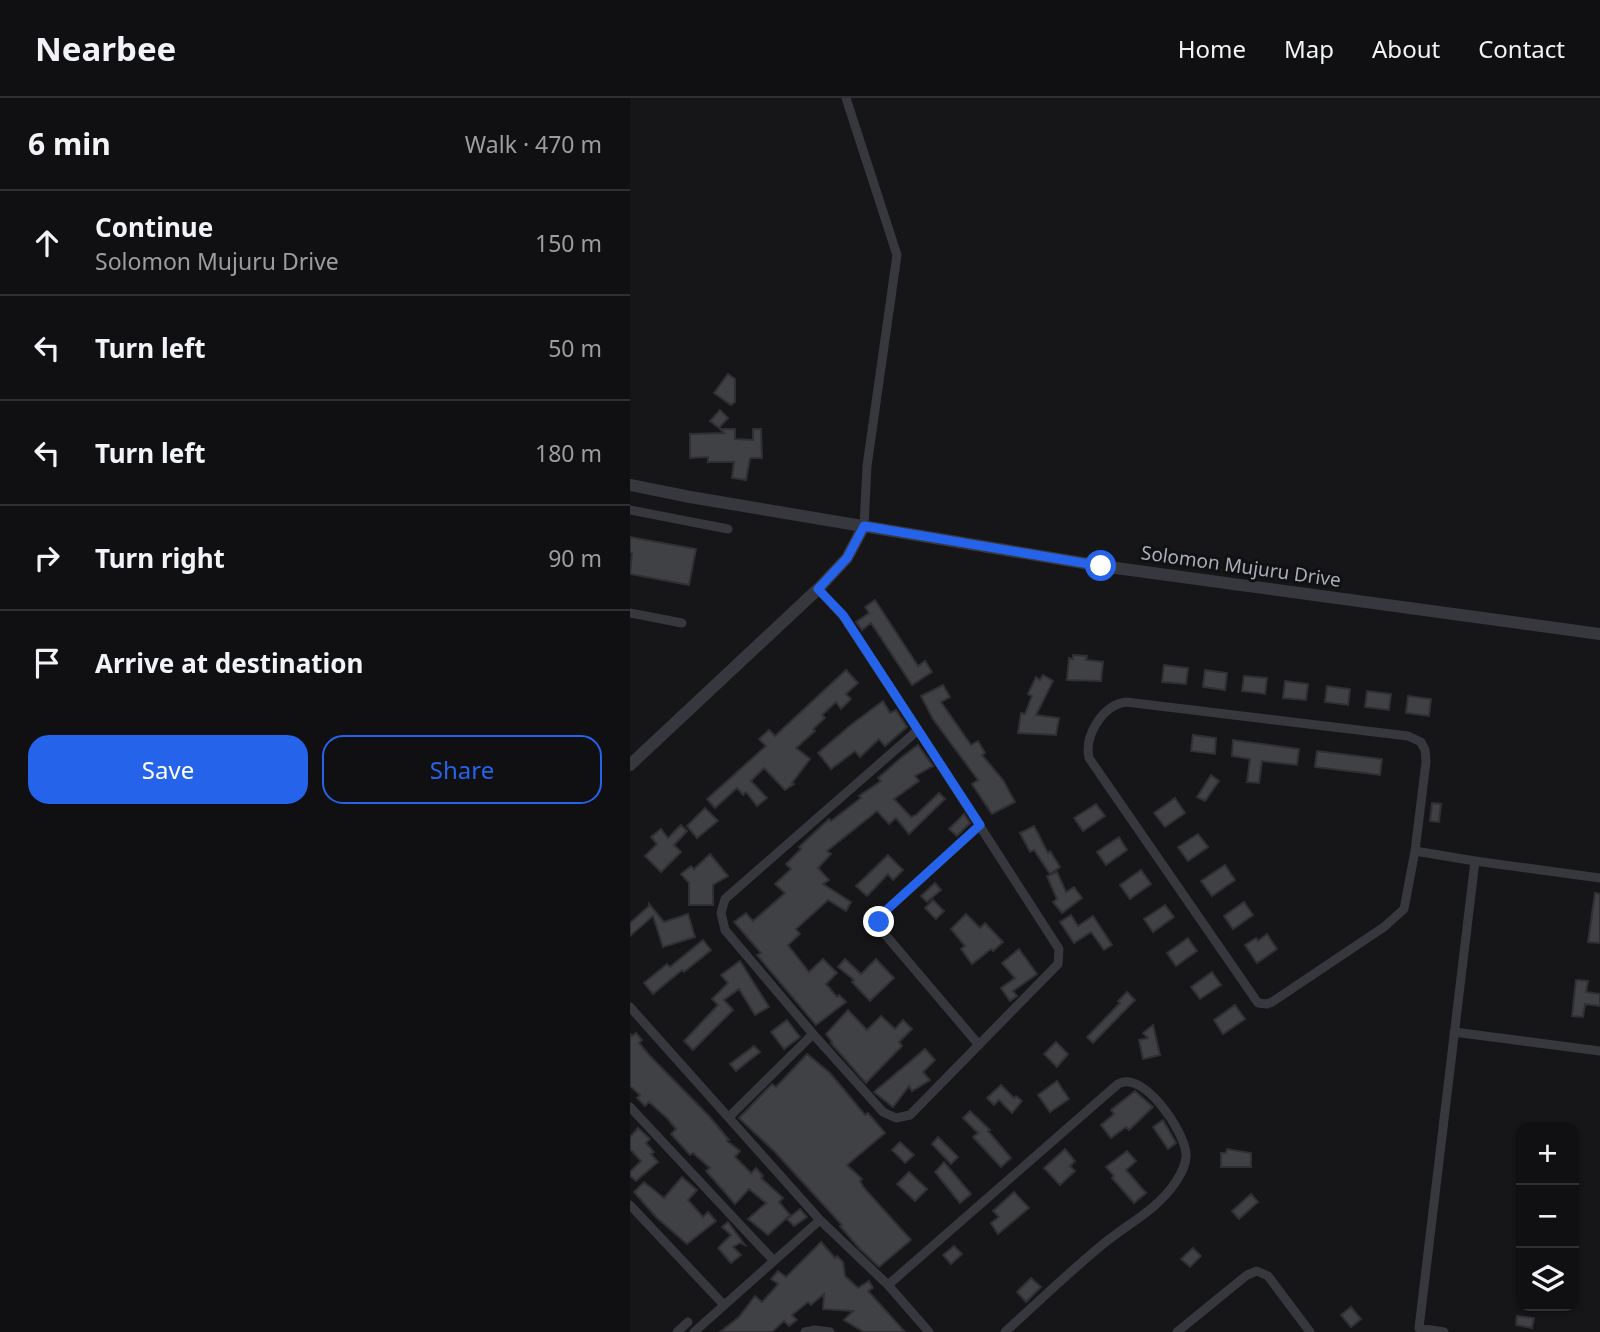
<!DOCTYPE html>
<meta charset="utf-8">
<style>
body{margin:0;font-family:"Noto Sans",sans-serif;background:#19191b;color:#f1f3f6}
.controls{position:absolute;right:21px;bottom:21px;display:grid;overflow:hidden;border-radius:14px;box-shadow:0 2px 5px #0004}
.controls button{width:63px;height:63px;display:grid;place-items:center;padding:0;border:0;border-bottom:2px solid #303032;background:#101012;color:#f1f3f6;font:35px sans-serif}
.stop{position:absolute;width:21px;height:21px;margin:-16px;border:5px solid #2563eb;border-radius:50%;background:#fff}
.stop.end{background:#2563eb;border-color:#fff;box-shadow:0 2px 7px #0008}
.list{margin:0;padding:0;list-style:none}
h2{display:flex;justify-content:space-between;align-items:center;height:91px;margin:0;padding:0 28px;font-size:30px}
h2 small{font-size:23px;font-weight:400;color:#9c9d9f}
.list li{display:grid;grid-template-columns:46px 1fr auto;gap:21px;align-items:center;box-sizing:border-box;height:105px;padding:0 28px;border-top:2px solid #303032}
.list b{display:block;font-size:26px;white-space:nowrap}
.list p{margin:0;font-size:23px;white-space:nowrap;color:#9c9d9f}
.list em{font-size:23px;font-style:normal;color:#9c9d9f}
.actions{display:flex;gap:14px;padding:21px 28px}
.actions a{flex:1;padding:16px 0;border:2px solid #2563eb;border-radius:21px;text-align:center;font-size:24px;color:#2563eb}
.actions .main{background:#2563eb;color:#fff}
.icon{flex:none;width:38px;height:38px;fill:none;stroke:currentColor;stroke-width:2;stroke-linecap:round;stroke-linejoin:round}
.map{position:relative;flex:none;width:970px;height:1234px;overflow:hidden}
header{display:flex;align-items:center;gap:42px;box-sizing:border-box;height:98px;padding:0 35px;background:#101012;border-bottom:2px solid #303032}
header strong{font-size:33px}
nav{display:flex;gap:38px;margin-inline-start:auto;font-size:24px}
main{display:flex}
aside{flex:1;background:#101012}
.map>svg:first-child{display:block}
.building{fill:#404145;stroke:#303034;stroke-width:2}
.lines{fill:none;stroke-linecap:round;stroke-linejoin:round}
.minor{stroke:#37383d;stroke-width:9}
.tertiary{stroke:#37383d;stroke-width:12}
.route{stroke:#2563eb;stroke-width:9}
.labels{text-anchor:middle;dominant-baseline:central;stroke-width:6;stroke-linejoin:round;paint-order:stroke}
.street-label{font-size:19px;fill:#a8adb8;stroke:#111113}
</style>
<header>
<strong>Nearbee</strong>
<nav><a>Home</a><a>Map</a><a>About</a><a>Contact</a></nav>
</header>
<main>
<aside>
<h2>6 min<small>Walk · 470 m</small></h2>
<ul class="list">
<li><svg class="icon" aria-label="ahead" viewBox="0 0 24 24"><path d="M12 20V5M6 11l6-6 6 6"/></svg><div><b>Continue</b><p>Solomon Mujuru Drive</p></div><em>150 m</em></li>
<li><svg class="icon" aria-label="left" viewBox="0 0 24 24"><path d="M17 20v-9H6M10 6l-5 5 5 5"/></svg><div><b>Turn left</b></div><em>50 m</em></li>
<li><svg class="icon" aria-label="left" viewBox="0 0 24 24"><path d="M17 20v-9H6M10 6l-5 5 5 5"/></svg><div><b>Turn left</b></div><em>180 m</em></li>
<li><svg class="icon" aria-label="right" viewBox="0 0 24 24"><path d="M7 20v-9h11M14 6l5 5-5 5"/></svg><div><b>Turn right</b></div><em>90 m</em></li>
<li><svg class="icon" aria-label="arrive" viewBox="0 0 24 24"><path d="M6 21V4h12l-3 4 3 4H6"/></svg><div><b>Arrive at destination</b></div></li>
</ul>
<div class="actions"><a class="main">Save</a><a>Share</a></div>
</aside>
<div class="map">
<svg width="970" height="1234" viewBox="0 0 970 1234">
<rect width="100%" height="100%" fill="#161618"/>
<path class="building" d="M98,276L105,281V304L101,307L84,295Z
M90,312L98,320L89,330L80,323Z
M90,331H105V341L123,342V331H131L132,360H120L116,382L102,380L104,364H78V359L60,360V336L94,335Z
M0,439L66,451L59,487L0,476L2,455L0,454Z
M245,502L288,568L295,563L302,574L282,587L241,525L232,532L226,524L239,515L235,509Z
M443,557L457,558L456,562L473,564L471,583L437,582L439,560L443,561Z
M534,567L558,570L556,586L532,584Z
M216,572L228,585L216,596L221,601L211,611L206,604L192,617L195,620L183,631L185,633L166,650L180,661L162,685L164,686L155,692L134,670L121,683L137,700L127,708L116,694L113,697L107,690L85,710L77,701L136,648L129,641L139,632L145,638Z
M575,572L597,575L595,592L573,589Z
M413,577L423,583L406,617L429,620L426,637L388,635L391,615L395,616L402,598L398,596L406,579L410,582Z
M614,578L637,580L635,596L612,593Z
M655,583L678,586L676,602L653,600Z
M313,587L320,599L311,604L341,647L348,643L355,655L352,657L373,682L385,704L362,716L342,686L348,682L303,621L291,598Z
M697,588L720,591L718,607L695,604Z
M737,593L761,596L759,612L735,609Z
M778,598L801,601L799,618L776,615Z
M253,603L260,615L266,612L277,629L255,648L249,641L230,659L225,653L201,671L188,655L222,626Z
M563,637L586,640L585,656L561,653Z
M603,642L669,651L667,667L632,663L629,685L617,684L620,661L602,658Z
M288,647L303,668L285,678L289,683L264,701L281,719L286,717L309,695L315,701L279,736L266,720L259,726L247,713L197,753L201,756L188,770L199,782L193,786L221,804L216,813L198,802L166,831L170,836L158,847L179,874L193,861L207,875L196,886L207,899L209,897L216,904L186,927L127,857L131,855L104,824L116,815L123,823L146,803L155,795L145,786L161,771L156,766L171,751L169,749L199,721L201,723L231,700L229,698L251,683L248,680L272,659Z
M687,653L752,661L750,677L685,669Z
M581,677L589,683L575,703L567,699Z
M545,700L555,715L535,729L524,715Z
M802,705L811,706L809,724L800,723Z
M466,706L475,718L453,733L444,720Z
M75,710L88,723L67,740L57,728Z
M334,716L340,725L327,738L319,731Z
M51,727L57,733L44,747L51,754L31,774L15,758L27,746L21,739L31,731L38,740Z
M404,728L418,755L420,753L430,769L420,776L404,752L400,754L390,735Z
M568,736L578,749L558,763L548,749Z
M489,739L497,752L476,767L467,754Z
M80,756L98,778L83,787V807H59V785L51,776L61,768L64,771Z
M258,757L273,772L263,782L258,776L237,798L226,788Z
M595,767L605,782L582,798L571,783Z
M511,772L521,786L500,801L490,787Z
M427,774L436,794L444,789L452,800L432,815L423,804L427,801L417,778Z
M305,785L311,792L297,804L291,798Z
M965,795L970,796V845L958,844Z
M303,802L314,813L306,821L295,810Z
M614,804L623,817L603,831L594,818Z
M19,806L34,824L58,816L65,839L33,849L23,818L0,838V825L19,808Z
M535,807L544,819L523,834L514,821Z
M336,816L350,830L355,825L373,844L363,853L361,851L342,866L331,851L335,848L321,831Z
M441,817L448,828L463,818L482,847L474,852L461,834L444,845L430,824Z
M637,836L647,851L627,865L615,847L626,840L628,843Z
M558,840L567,853L546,868L537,855Z
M73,842L81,852L54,874L52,872L23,896L14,885L37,866L40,869Z
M389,851L407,876L383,893L387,898L380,903L371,890L385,880L372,865Z
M215,861L231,876L246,861L264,880L240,903L222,884L224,882L208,869Z
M110,863L139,909L125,917L109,891L94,902L103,912L63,952L54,943L88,907L82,901L98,885L91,877Z
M582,874L591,887L570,901L561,889Z
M946,882L958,883L956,894L970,896V908L955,906L953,919L942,918Z
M497,894L505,902L463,945L457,939L490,905L488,903Z
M605,907L615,921L593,936L584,922Z
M218,912L237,932L251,918L265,931L273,922L282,931L269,944L272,948L236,985L201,945L202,944L196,936Z
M157,922L170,939L154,951L141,934Z
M523,927L530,957L513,961L509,942L518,940L513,935Z
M6,935L12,942L9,945L20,958L79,1018L99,1042L97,1043L110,1053L105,1059L121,1075L126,1070L133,1078L131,1080L153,1100L149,1104L160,1117L138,1137L118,1121L136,1105L119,1091L105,1106L76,1073L80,1070L63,1055L60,1057L41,1036L46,1031L37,1020L19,1004L15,1008L7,1000L10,997L0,988V936L2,938Z
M426,944L438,956L427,969L414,956Z
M124,948L130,954L106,973L100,966Z
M295,951L305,962L293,974L300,982L282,993L279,988L263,1009L244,994Z
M177,956L200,975L235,1017L238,1015L255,1035L217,1067L232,1081L230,1083L234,1090L281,1142L249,1169L229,1150L210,1128L212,1127L145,1054L109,1020L142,986L146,989Z
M427,983L439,1001L420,1014L408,997Z
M371,987L384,1000L386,998L392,1003L382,1015L369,1002L364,1007L357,1000Z
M505,993L523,1009L499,1032L496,1029L481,1040L471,1027L484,1016L481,1012Z
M340,1013L360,1032L358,1033L381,1060L371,1069L343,1039L348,1035L333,1020Z
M533,1022L546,1045L538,1051L523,1029Z
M8,1030L20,1041L16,1045L24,1054L21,1056L28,1064L6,1083L0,1078V1074L11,1063L0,1051V1039Z
M308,1039L328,1059L321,1066L302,1046Z
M270,1044L284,1057L275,1065L262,1052Z
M435,1051L445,1063L440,1068L445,1073L430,1087L414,1070Z
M597,1051L621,1055V1069H591V1055H596Z
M497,1053L506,1063L496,1072L516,1095L504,1105L482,1080L484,1078L476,1069Z
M314,1064L341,1096L330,1105L305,1074Z
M279,1074L297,1091L285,1103L267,1086Z
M52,1079L67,1092L58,1102L73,1119L78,1114L86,1123L57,1146L26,1119L4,1094L14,1084L34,1100Z
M384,1094L399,1110L368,1136L361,1125L369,1119L363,1113Z
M621,1096L628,1104L609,1121L602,1113Z
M170,1111L177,1119L164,1128L157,1121Z
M98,1124L115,1147L110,1145L103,1149L111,1157L101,1165L88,1150L101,1137L92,1129Z
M191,1144L205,1160L207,1158L213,1164L215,1178L228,1190L239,1183L243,1190L238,1193L275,1234H234L214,1222L223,1213L193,1211L194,1196L181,1207L178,1204L162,1217L167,1222L159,1228L154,1223L142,1234H90L109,1219L125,1198L132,1204L144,1191L148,1186L141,1181L148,1173L156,1179Z
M324,1148L332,1156L321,1166L313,1157Z
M563,1150L571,1158L560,1169L551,1161Z
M401,1180L411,1189L396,1204L387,1194Z
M721,1209L731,1221L721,1229L711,1217Z
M887,1218L904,1220L902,1230L886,1227Z"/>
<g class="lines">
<path class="minor" d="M216,0L267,157L237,368L234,428
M0,412L98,431
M0,515L52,525
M496,604L778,638L791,644L795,652L796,664L785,753L774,811L754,829L642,904L637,906L628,905L459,660C454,637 473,607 496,604Z
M785,753L845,763L970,780
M0,909L190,1122L258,1187L299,1234
M824,934L970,953
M183,936L253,1014L266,1020L280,1017L428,866L429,851L288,632
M349,947L253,834L249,824L251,817L350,727
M0,1009L144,1163
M99,1019L183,936L95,832L91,815L95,801L288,632L213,518L188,491
M0,1107L94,1207
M258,1187L488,986C513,971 554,1033 556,1055C557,1066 551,1076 545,1085C526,1113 497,1126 472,1147C438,1175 407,1205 375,1234
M47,1234L58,1224
M64,1234L190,1122
M175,1234L185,1232L200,1234
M547,1234L617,1177L627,1173L638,1178L680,1234
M814,1234L789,1230L845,763"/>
<path class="tertiary" d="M0,387L60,399L471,468L970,536
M0,667L188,491L217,460L234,428"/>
</g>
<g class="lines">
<path class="route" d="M249,824L251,817L350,727L213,517L188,491L217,460L234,428L471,468"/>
</g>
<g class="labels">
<g class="street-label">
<text transform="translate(611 468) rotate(8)">Solomon Mujuru Drive</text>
</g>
</g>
</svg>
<div class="controls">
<button>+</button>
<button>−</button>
<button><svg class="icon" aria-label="layers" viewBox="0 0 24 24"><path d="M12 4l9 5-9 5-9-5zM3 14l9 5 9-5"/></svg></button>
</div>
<div class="stop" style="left:471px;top:468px"></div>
<div class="stop end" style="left:249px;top:824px"></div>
</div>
</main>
